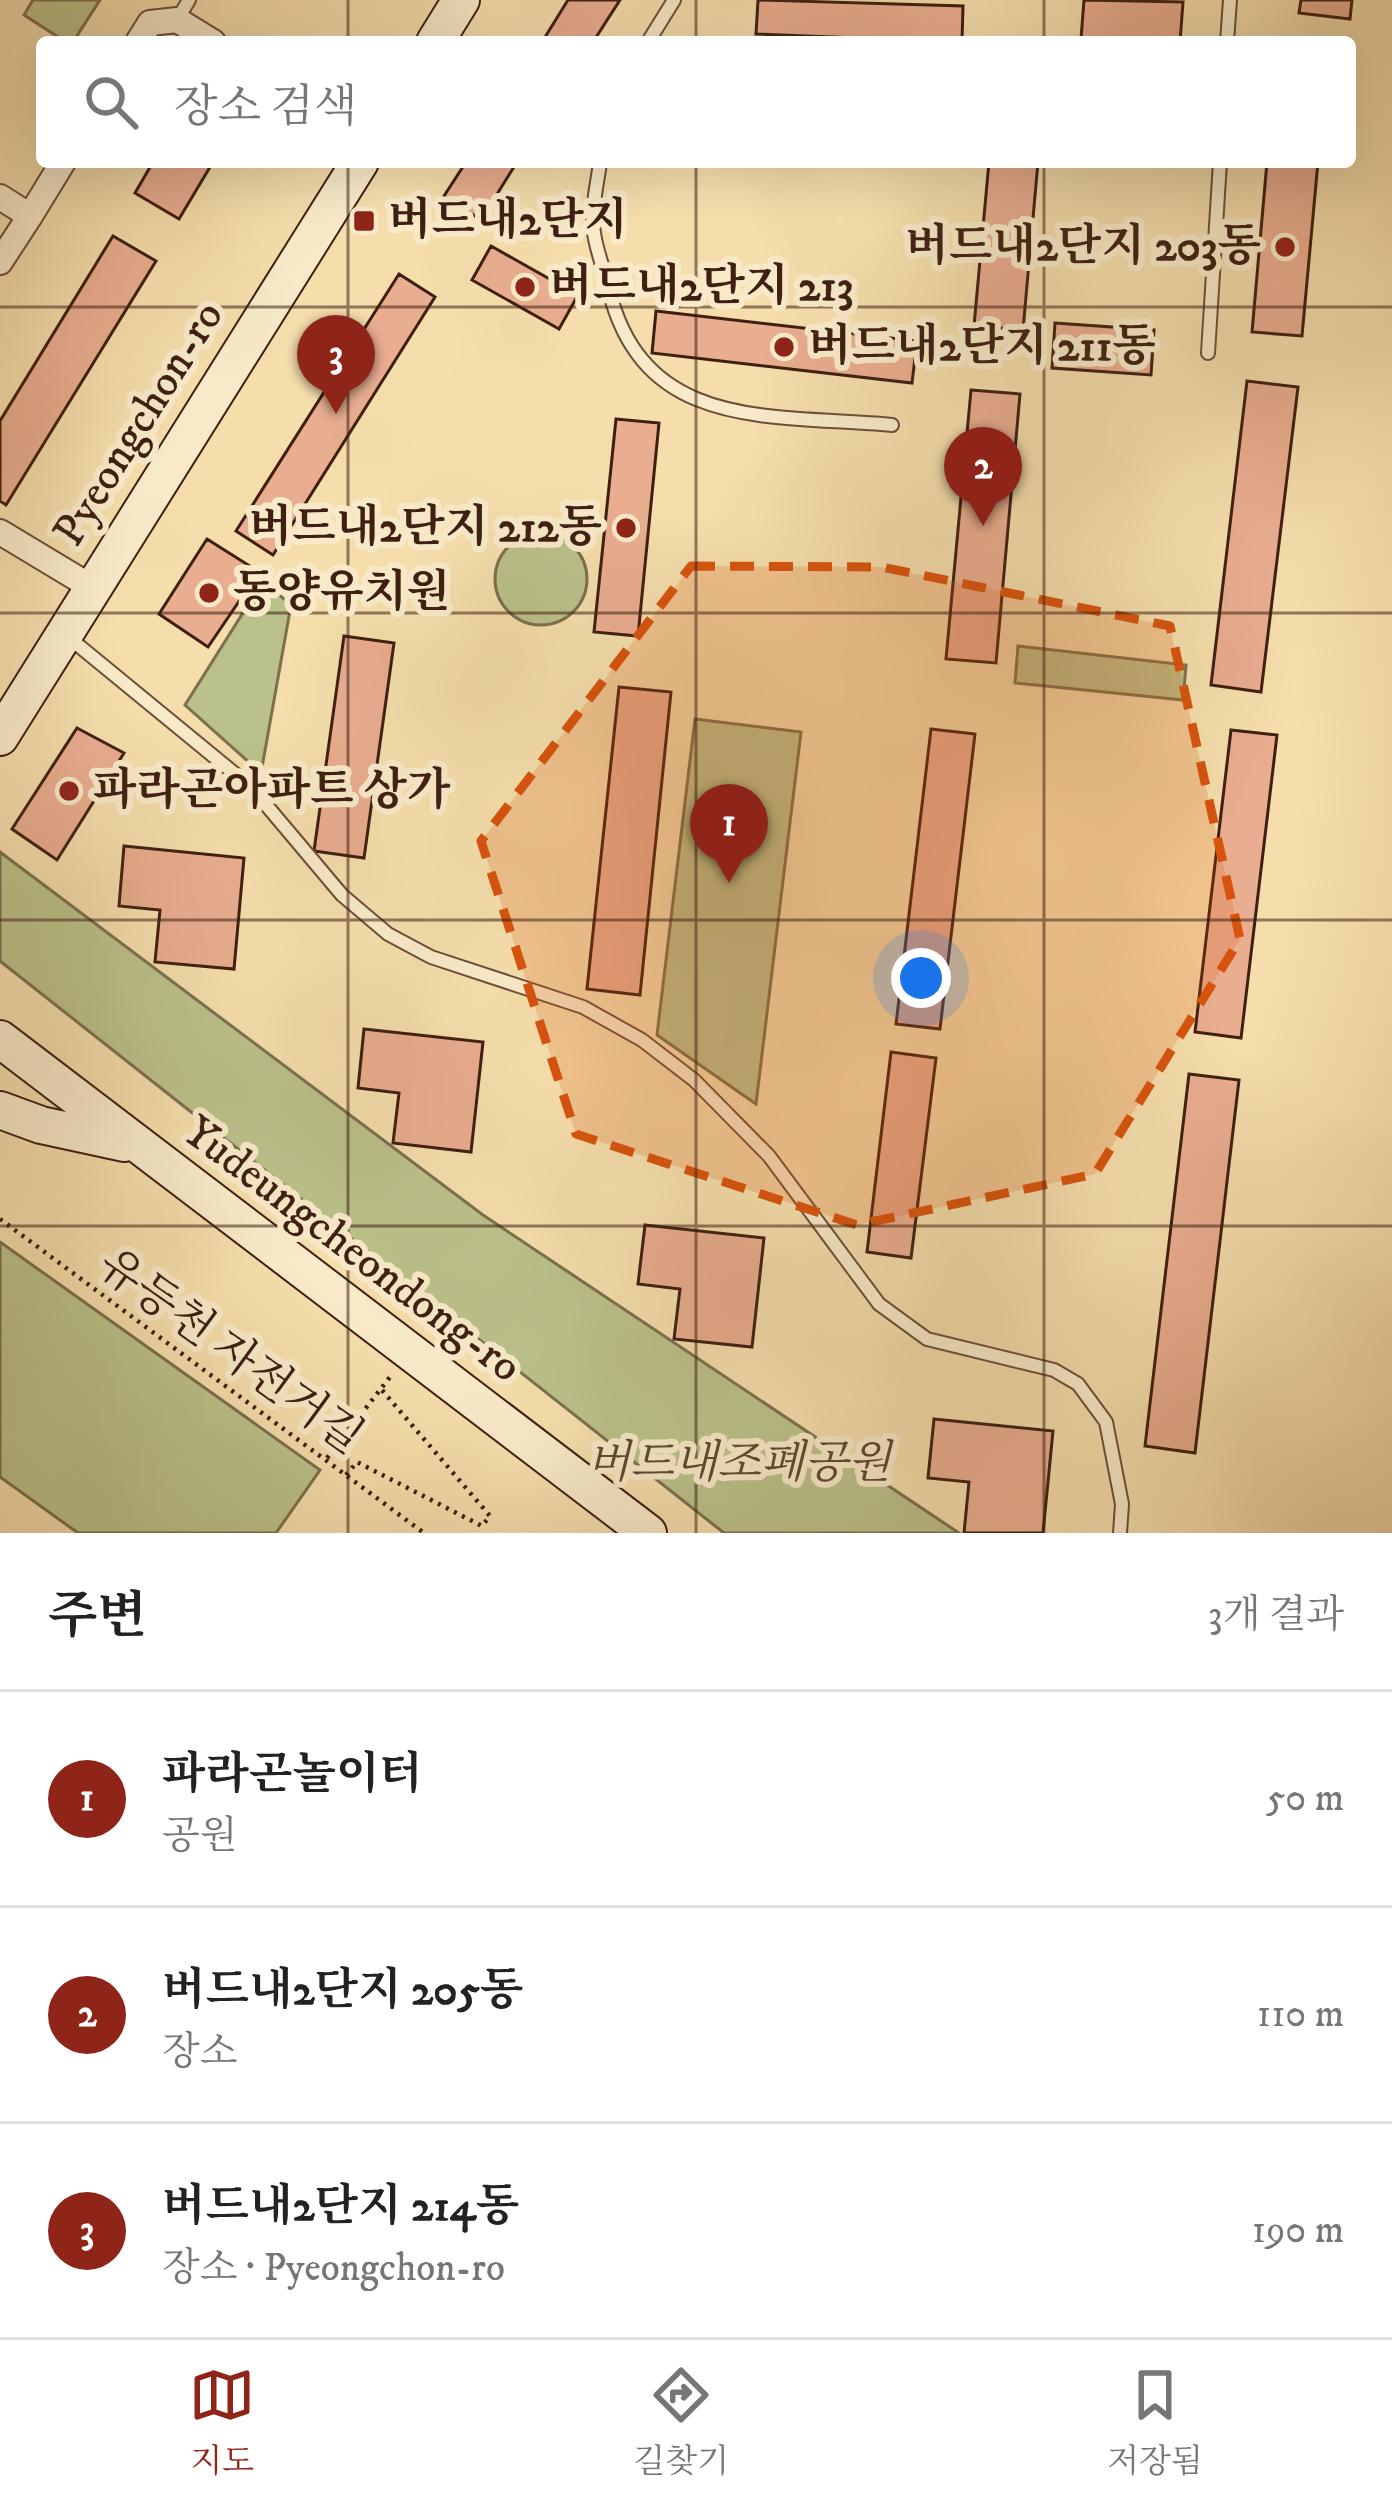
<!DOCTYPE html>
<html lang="ko">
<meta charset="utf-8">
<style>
body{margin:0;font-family:"IM FELL DW Pica","Noto Serif KR",serif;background:#f2f2f2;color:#222}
.you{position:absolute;left:921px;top:978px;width:42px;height:42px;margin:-30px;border:9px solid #fff;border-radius:50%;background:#1a73e8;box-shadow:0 0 0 18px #1a73e833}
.badge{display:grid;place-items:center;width:78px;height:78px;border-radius:50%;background:#8f2418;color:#fff;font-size:39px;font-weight:700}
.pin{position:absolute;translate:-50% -99px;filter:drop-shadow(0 3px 6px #0008)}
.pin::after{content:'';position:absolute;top:63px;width:42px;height:36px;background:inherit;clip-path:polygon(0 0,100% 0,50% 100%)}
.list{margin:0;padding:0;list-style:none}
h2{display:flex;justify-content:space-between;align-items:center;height:156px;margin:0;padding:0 48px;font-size:51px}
h2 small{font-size:39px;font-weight:400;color:#767676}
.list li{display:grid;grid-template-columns:78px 1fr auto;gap:36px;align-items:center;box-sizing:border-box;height:216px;padding:0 48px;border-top:3px solid #e0e0e0}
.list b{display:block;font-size:45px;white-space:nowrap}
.list p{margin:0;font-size:39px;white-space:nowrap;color:#767676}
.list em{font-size:39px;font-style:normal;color:#767676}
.icon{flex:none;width:66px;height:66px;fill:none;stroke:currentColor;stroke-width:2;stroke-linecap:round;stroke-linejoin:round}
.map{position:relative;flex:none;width:1392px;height:1533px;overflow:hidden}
.search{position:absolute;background:#fff;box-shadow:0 12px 48px #0002;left:36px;right:36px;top:36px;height:132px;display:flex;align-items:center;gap:30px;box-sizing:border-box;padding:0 42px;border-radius:12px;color:#767676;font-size:45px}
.sheet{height:804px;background:#fff}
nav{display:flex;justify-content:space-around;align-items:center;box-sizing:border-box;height:168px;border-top:3px solid #e0e0e0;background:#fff;font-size:33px;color:#767676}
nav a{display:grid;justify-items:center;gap:6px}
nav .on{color:#8f2418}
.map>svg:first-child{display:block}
.green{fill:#bbc18a;stroke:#7c704e;stroke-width:3}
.building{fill:#e9ad8f;stroke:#3e1f12;stroke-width:3}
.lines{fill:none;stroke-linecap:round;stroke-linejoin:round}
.lane-casing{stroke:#6c4f38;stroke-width:16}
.street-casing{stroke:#6c4f38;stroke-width:28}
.secondary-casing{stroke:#3e1f12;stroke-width:40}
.path{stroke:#3e1f12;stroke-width:4.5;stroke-dasharray:3 6;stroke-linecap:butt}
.lane{stroke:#f8eac9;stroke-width:12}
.street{stroke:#f8eac9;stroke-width:24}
.secondary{stroke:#f8eac9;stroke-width:36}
.marked{fill:#d7530d;fill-opacity:0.2;stroke:#d7530d;stroke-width:9;stroke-dasharray:24 15;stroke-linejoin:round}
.grid{fill:none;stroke:#3e1f12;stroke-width:3;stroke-opacity:0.55}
.poi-dot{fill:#8f2418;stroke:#f8eac9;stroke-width:4.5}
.labels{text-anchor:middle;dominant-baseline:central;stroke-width:12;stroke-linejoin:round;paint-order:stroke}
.poi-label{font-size:45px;font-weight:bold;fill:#3e1f12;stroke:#f8eac9;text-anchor:start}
.street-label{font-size:45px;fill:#3e1f12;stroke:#f8eac9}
.park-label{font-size:45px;font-style:italic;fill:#5d4830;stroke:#f8eac9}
</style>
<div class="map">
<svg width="1392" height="1533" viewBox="0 0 1392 1533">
<rect width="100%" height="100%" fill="#f5deac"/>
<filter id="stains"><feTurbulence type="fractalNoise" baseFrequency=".00167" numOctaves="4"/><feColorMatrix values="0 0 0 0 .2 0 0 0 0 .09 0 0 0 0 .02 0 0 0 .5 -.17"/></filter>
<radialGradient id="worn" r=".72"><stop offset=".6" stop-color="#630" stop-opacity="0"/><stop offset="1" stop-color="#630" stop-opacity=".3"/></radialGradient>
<path class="green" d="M33,0H100L73,42H66L24,15Z
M495 579a46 46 0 1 1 92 0a46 46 0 1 1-92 0Z
M263,581L291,605L261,773L185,705Z
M1018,646L1186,665L1183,700L1015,683Z
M695,719L801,732L756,1104L657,1035Z
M0,852L483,1215L959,1533H724L0,961Z
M0,1242L320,1470L276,1533H78L0,1477Z"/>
<path class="building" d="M568,0H620L593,42H542Z
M758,0L963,6L962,42L756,34Z
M1084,0L1183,2L1180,42L1081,39Z
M1301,0H1352L1350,19L1299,13Z
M153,162H213L179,219L135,193Z
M466,162H517L481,220L444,196Z
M989,162H1038L1023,330L974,326Z
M1267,162H1318L1302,336L1252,332Z
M113,236L156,261L6,505L0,501V421Z
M491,246L578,295L559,329L472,280Z
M399,274L435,297L273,555L236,531Z
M656,311L917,341L912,383L652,353Z
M1055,323L1154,330L1151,375L1052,368Z
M1247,381L1298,387L1261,692L1211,685Z
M971,390L1020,394L996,663L946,659Z
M616,419L659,423L638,636L594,632Z
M207,539L259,572L208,647L159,614Z
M344,636L394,643L364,858L314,851Z
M619,687L671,692L640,995L587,989Z
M77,728L124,753L57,860L12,829Z
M931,729L975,734L940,1029L896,1024Z
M1231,730L1277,735L1241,1038L1195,1032Z
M124,846L244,858L234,969L155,962L160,910L119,906Z
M364,1029L483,1042L471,1152L393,1143L399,1093L358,1088Z
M891,1052L936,1058L911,1258L867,1252Z
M1189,1074L1239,1080L1195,1453L1145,1446Z
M645,1225L764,1238L752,1347L674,1339L680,1289L638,1284Z
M934,1419L1053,1431L1043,1533H964L969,1482L928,1478Z"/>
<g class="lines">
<g class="lane-casing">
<path id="lane" d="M177,20L189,0
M648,42L674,0
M1227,42L1230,0
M600,162C598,180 593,199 593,218C592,240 604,268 609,290C644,433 774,414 892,425
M1208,353L1220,162
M67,636L251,787L342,895L388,934L431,957L583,1007L642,1040L694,1080L769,1156L879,1304L927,1339L1054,1370L1078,1384L1106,1422L1122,1504L1120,1533"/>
</g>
<g class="street-casing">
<path id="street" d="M138,42L150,23L177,20L213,42
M0,197L30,216L63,162
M0,262L30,216
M0,532L93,588"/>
</g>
<g class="secondary-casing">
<path id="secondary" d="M435,42L461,0
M0,737L360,162
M0,1039L648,1533
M0,1110L41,1125L124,1143"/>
</g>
<path class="path" d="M0,1219L424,1533
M327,1458L390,1377
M346,1475L357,1462L482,1526L490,1516L381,1389"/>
<use href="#lane" class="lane"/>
<use href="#street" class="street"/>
<use href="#secondary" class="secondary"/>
</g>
<path class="marked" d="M691,566L882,567L1170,626L1240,939L1095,1174L857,1225L576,1134L481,841Z"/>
<path class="grid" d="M348,0V42M696,0V42M1044,0V42M348,162V1533M696,162V1533M1044,162V1533M0,307H1392M0,613H1392M0,920H1392M0,1226H1392"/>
<g class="poi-dot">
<rect x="352" y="209" width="24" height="24" rx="6"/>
<circle cx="1285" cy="247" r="12"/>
<circle cx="525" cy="287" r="12"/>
<circle cx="784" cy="347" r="12"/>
<circle cx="626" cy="528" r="12"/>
<circle cx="209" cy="593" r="12"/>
<circle cx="69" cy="791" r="12"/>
</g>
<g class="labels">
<g class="poi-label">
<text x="388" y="221">버드내2단지</text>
<text x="1261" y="247" text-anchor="end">버드내2단지 203동</text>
<text x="549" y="287">버드내2단지 213</text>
<text x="808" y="347">버드내2단지 211동</text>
<text x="602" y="528" text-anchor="end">버드내2단지 212동</text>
<text x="233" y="593">동양유치원</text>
<text x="93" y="791">파라곤아파트 상가</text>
</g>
<g class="street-label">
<text transform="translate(139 424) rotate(-58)">Pyeongchon-ro</text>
<text transform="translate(352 1250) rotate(37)">Yudeungcheondong-ro</text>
<text transform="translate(230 1352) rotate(36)">유등천 자전거길</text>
</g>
<g class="park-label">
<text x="739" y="1464">버드내조폐공원</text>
</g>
</g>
<rect width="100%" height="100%" filter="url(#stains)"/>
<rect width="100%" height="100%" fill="url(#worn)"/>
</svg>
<div class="you"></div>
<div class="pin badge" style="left:729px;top:883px">1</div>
<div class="pin badge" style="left:983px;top:526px">2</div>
<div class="pin badge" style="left:336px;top:414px">3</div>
<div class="search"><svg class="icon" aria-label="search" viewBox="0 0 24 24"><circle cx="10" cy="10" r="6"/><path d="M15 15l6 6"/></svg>장소 검색</div>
</div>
<section class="sheet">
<h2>주변<small>3개 결과</small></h2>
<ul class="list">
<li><span class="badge">1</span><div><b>파라곤놀이터</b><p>공원</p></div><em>50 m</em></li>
<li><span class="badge">2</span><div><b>버드내2단지 205동</b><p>장소</p></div><em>110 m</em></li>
<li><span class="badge">3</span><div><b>버드내2단지 214동</b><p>장소 · Pyeongchon-ro</p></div><em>190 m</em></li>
</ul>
</section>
<nav>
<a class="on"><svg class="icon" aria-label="map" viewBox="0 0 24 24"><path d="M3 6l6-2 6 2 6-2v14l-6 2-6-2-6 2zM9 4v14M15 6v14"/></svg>지도</a>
<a><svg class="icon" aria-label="directions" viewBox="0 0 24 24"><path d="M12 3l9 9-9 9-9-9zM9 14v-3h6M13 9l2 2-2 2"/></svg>길찾기</a>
<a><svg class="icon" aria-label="saved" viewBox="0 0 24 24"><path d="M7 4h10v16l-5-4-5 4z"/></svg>저장됨</a>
</nav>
